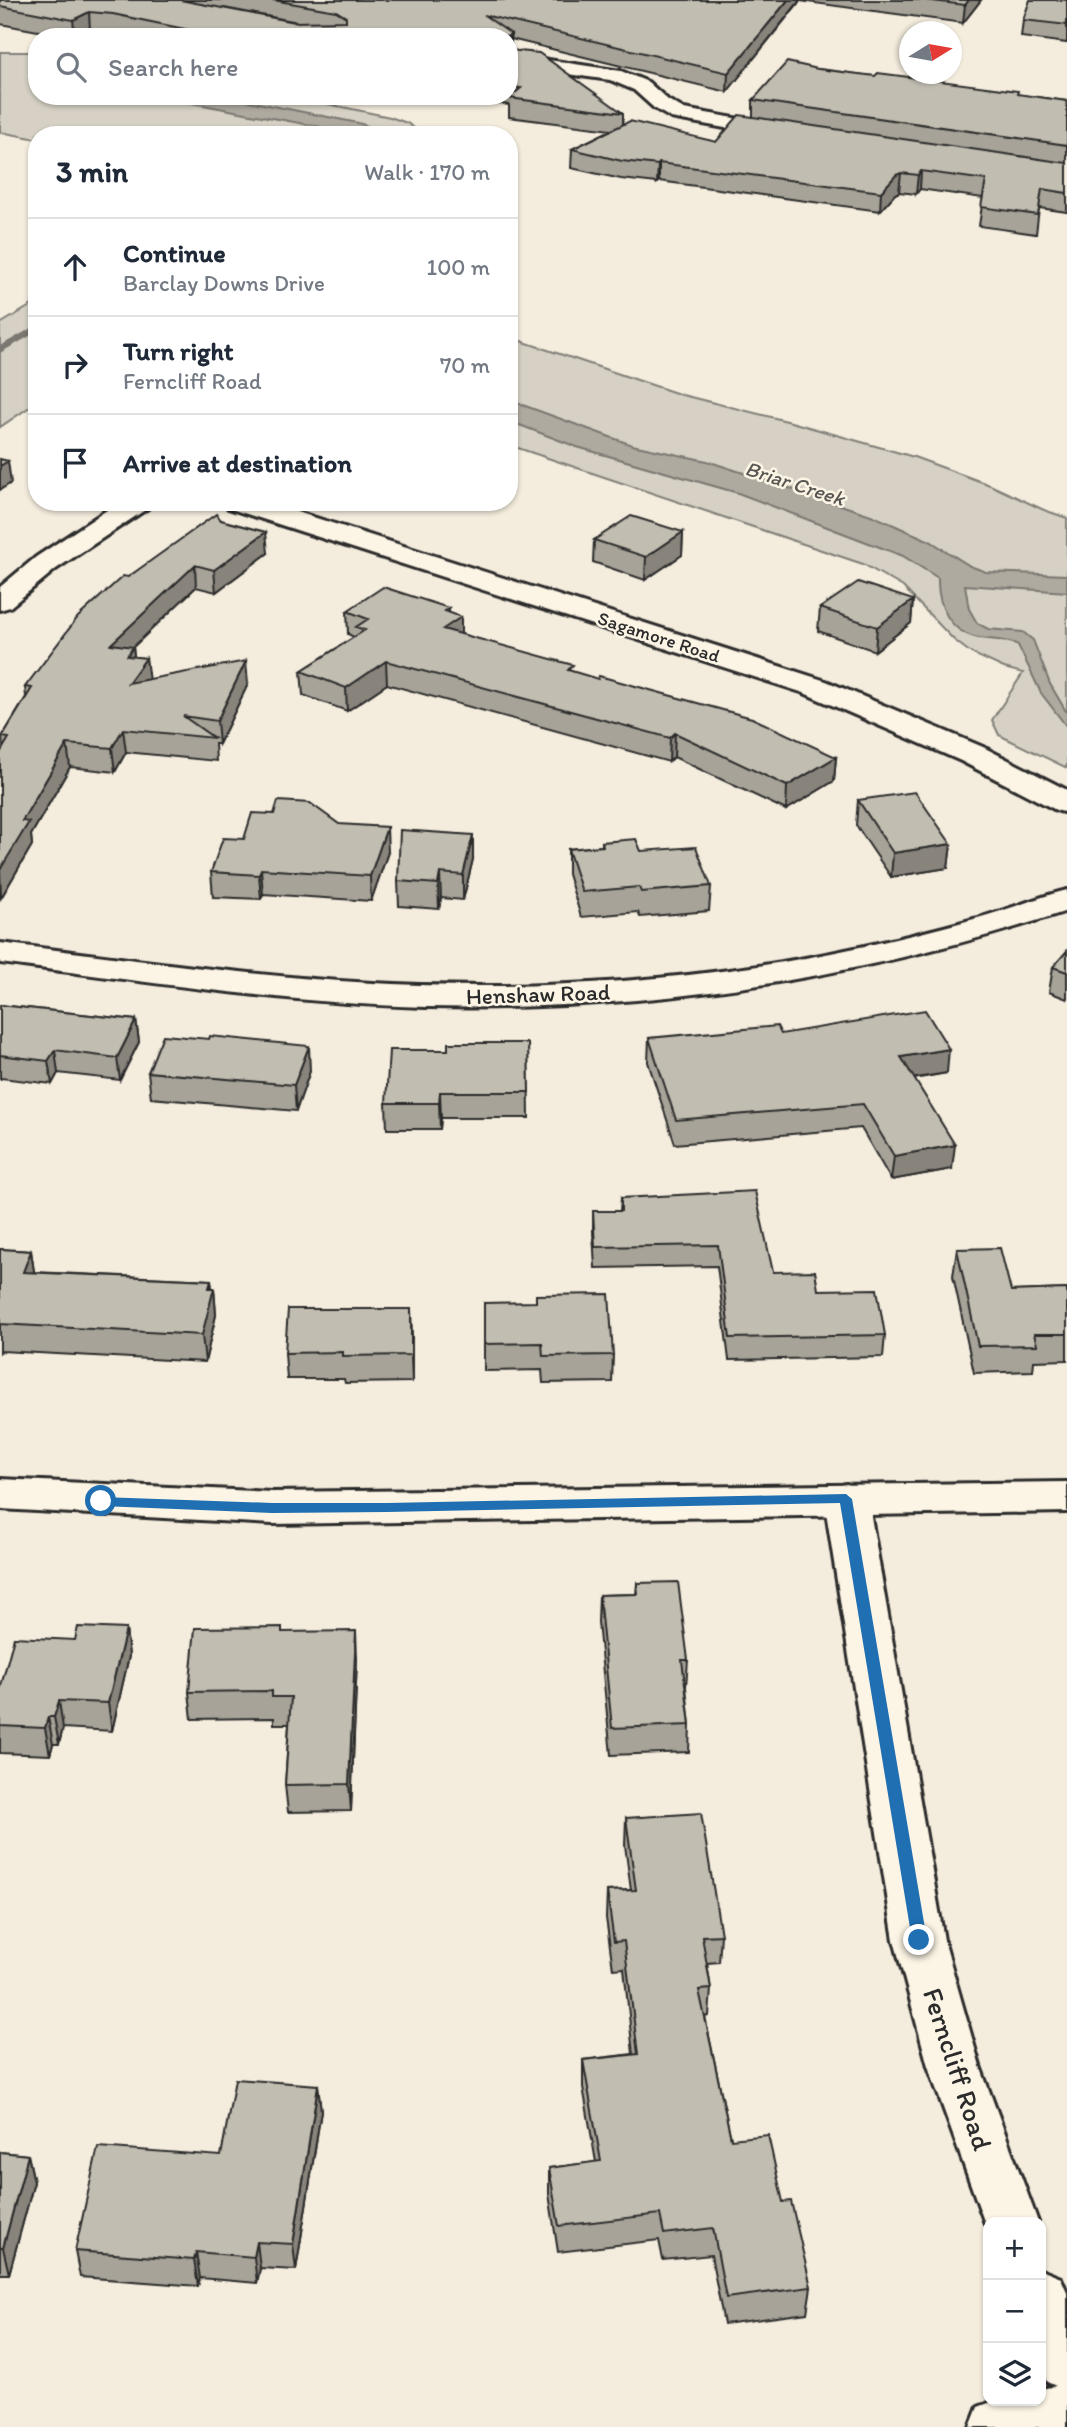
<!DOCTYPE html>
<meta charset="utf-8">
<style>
body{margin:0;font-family:Itim,sans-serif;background:#f2f2f3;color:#1f2937}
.controls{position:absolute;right:21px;bottom:21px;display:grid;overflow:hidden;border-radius:14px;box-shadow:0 2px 5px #0004}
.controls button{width:63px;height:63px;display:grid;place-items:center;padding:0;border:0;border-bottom:2px solid #e0e1e3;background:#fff;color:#1f2937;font:35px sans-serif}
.compass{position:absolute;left:899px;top:21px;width:63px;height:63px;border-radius:50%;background:#fff;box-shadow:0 2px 5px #0004;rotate:79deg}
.stop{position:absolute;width:21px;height:21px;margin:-16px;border:5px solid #1f6fb2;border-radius:50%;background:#fff}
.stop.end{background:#1f6fb2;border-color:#fff;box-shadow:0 2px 7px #0008}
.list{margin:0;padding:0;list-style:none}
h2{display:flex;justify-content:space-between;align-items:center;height:91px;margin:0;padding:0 28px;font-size:30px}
h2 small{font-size:23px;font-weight:400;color:#747a83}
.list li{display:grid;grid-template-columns:46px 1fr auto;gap:21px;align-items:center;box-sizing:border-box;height:98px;padding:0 28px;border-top:2px solid #e0e1e3}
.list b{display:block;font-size:26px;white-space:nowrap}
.list p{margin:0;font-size:23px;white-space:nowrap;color:#747a83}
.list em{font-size:23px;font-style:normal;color:#747a83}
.icon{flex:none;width:38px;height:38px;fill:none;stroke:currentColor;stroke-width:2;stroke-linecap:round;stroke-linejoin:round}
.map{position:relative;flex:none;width:1067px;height:2427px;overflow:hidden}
.search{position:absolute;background:#fff;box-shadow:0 2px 5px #0004;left:28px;top:28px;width:490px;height:77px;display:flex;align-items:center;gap:18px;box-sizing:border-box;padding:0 24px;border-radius:28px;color:#747a83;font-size:26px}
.panel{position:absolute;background:#fff;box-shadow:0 2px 5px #0004;left:28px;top:126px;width:490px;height:385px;border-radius:28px}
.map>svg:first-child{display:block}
.green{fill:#d6d1c4;stroke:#807e78;stroke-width:2}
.water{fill:#afaaa0;stroke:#7a7771;stroke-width:2}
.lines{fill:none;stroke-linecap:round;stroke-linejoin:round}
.stream{fill:#7a7771;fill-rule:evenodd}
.street-casing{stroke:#2b2b2b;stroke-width:6}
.secondary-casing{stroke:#2b2b2b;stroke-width:6}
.street{fill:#fcf5e5;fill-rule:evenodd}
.secondary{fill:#fcf5e5;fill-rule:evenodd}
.wall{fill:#a7a398;stroke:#2b2b2b;stroke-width:2;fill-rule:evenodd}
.shaded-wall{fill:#88847c;stroke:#2b2b2b;stroke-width:2}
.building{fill:#c2bdb1;stroke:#2b2b2b;stroke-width:2}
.route{fill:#1f6fb2}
.labels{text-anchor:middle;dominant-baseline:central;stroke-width:5;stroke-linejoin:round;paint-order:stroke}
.far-street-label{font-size:19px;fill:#2b2b2b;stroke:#fcf5e5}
.far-water-label{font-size:21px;font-style:italic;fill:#595754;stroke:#fcf5e5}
.street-label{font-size:23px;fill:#2b2b2b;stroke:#fcf5e5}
.near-street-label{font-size:28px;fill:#2b2b2b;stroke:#fcf5e5}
</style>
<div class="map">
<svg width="1067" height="2427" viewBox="0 0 1067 2427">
<rect width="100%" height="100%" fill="#f4edde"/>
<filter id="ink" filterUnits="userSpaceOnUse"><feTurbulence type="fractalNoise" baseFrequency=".0143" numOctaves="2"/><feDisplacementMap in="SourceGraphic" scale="14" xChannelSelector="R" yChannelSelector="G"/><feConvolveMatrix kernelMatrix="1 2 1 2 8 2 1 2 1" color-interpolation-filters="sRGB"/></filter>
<g filter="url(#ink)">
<path class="green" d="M0,52H37V96H290L390,117L407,123L424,135H37V139L0,132Z
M37,302V402L0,427V324Z
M509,337L682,395L791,422L914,457L990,485L1044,510L1067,518V768L999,735L992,720L1023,673L1004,668L971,653L954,640L903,587L863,564L509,445Z"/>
<path class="water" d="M155,96H224L358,123L396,135H363Z
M509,400L632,445L707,461L871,515L930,541L970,566L986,572L1067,575V592L965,585L969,609L977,623L988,629L1023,632L1033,640L1050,684L1067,713V727L1041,693L1018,645C1006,639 992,640 979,638C950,633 937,605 938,578L903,556L738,493L577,447L509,421Z"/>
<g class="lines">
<path class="stream" d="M37,325V332L0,353V346Z"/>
<g class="street-casing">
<path id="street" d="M509,54L621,71L648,82L668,100L684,109L784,127L791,129L795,133L791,137L784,139L671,118L654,108L634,90L610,80L509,66Z
M119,502H151L148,508L56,569L10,607L0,610V587L36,557Z
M225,502H266L826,681L983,747L1067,790V813L1056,810L961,761L804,693L228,508Z
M1067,890V911C859,979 645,1012 426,1007C284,1003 142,981 0,963V943C124,958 248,976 372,983C498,990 626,985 751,967C826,956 901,939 974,919C1005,911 1035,898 1067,890Z
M846,1484L861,1488L868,1499L944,1940L980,2066L1038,2222H988V2232L928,2066L894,1940L824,1499L831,1488Z
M1041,2270L1061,2278L1067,2292V2427H970L978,2407L994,2401H1041V2389L1056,2386L1047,2382L1041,2368Z"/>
</g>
<g class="secondary-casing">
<path id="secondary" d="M0,1479L272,1492L1067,1482V1512L272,1524L0,1509Z"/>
</g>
<use href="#street" class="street"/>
<use href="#secondary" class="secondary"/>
</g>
<path class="wall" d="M0,0H981L963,23L800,1L727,92L511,39V50L623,113V124L716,142L753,117V100L818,69L1067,101V212L1039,208L1036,234L979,226L983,198L920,189L916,194L899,192L895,194L880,211L659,181L657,183L621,179L571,168L572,149L611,130L509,117V105L496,103V96H509V37H138L115,32L90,30L77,37H70L0,24ZM224,8L298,22H295Z
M1067,0V43L1021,37L1023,20Z
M221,520L268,553L216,592L196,587L133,647L134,657L146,658L148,680L248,684L219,744H215L216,761L126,752L115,772L70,767L31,835L32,845L1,898H0V753L3,748L2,737L26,697L25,687L128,577Z
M683,532L682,555L645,580L593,562L594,540Z
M913,600L911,623L875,651L818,631L820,608Z
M449,608V613L461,634L573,672L836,757L834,781L786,810L674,757L669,762L387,684L347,711L303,695L301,671L354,637L348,634L347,611Z
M858,800L951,844L948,868L891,877L856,825Z
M339,824L388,852L371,901L263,894L261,899L213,897L211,872L244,839Z
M602,842L641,851L711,886L709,911L640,917L638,912L581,917L568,874V849L602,846Z
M473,859L463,900L441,898L439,909L399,906L398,881Z
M1067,951V999L1049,992L1053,967Z
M0,1005L136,1020L139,1042L120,1080L58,1073L52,1084L1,1078L0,1080Z
M781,1034L947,1073L914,1079L952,1169L891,1180L861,1128L675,1144L648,1062L649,1038Z
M528,1043L529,1118H441L440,1129H387L386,1103L448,1050Z
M310,1071L296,1111L151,1098L148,1072Z
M621,1198L773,1272L818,1290L885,1335L883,1357L729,1360L717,1266L595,1268L593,1232V1211H620Z
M0,1249L31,1251L34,1272L211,1280L212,1288H214L216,1315L205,1362L1,1351L0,1352Z
M957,1249L1011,1291L1067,1289V1360L1034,1361L1033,1371L974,1373L953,1276Z
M484,1303L613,1355L612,1382L543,1383L542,1370L484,1371Z
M412,1335V1382L345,1383L344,1379H287L285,1353Z
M637,1583L688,1660L686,1687L690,1725L689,1752L611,1755L598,1622L599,1595L636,1594Z
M126,1629L129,1656L112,1731L63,1728L59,1744H53L50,1755L0,1753V1690L75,1640Z
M283,1632L357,1658L351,1811L288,1812L285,1785L289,1724H274V1718L192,1719L189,1692Z
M626,1818L721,1935L719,1962L707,1963L711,1989L709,2016L705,2017L731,2139L783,2202L811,2287L807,2313L724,2324L711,2255L663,2260L659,2240L558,2252L549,2194V2168L596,2162L583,2087V2060L633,2054L624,1968L613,1969L606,1918L607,1891L631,1890L625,1845Z
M318,2085L321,2111L296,2270L260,2268L257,2283L200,2278L198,2286L80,2277L75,2251L221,2156Z
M0,2152L28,2155L34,2182L9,2274H0Z"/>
<path class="shaded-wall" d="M788,0H800L727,92L728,73Z
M969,0H981L963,23L965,5Z
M89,12L90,30L75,37L73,20Z
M511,34V52L509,53V37H506Z
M659,163V181L657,183L658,165Z
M921,171L920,189L916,194L918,175Z
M901,173L899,192L895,194L880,211L881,192L896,175Z
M8,461L11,483L0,490V466Z
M266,532L268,553L216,592L214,570Z
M683,532L682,555L645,580L646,557Z
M195,565L196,587L133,647L136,670L111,644Z
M913,600L911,623L875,651L877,627Z
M449,608V624L461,617V640L443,629L445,611Z
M146,658L149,681L128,683Z
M246,661L248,684L219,744L217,721Z
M386,661L387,684L347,711L346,688Z
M123,729L126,752L115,772L112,748Z
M675,733L674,757L669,762L670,738Z
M67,744L70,767L31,835L32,845L1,898L0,870L22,821Z
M836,757L834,781L786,810L787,786Z
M387,827L388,852L371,901L370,876Z
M473,835V859L463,900V875Z
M951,844L948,868L891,877L893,853Z
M261,869L263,894L261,899L259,875Z
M440,873L441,898L439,909L438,884Z
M136,1020L139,1042L120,1080L117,1058Z
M309,1046L310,1071L296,1111L294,1085Z
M949,1049L947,1073L898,1081L901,1057Z
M55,1050L58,1073L52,1084L48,1061Z
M440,1092L441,1118L440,1129L439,1103Z
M955,1145L952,1169L891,1180L894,1156Z
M31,1251L35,1278L23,1272Z
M211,1280L212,1294L214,1288L216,1315L205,1362L202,1335Z
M411,1309L412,1335V1382L411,1355Z
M126,1629L129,1656L112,1731L108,1703Z
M356,1631L357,1658L351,1811L349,1784Z
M59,1701L63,1728L59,1744L54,1717Z
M48,1717L53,1744L50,1755L45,1728Z
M318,2085L321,2111L296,2270L293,2244Z
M28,2155L34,2182L9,2274L3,2248Z
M257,2242L260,2268L257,2283L254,2257Z
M196,2252L200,2278L198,2286L194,2260Z"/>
<path class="building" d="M0,0H180L295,22L346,21V17L336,11L273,0H788L728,73L484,15L511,34L506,37H223L113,14L89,12L73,20L0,6Z
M924,0H969L965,5Z
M1030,0H1067V25L1023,20Z
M509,50L539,53L623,113L509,98L521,88L509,87Z
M787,62L818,69L875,76L878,73L1018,91L1017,94L1067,101V145L753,100Z
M739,115L1067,163V193L1042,189L1038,215L981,207L986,180L921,171L918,175L901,173L896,175L881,192L659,163L658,165L622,161L572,149L630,121L716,142Z
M0,459L8,461L0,466Z
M216,514L221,520L266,532L214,570L195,565L111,644L133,647L127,656L146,658L128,683L246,661L217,721L183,716L214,738L123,729L112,748L67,744L22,821L29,822L0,870V753L9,738L2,737L32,688L25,687L78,617L123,576L128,577Z
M631,516L683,532L646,557L594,540Z
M858,582L913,600L877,627L820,608Z
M383,587L449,608L445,611L461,617L443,629L573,665L568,670L598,679L599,676L752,718L836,757L787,786L675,733L670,738L386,661L346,688L301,671L365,630L356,627L368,619L347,611Z
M915,792L951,844L893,853L858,800Z
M278,801L310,803L339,824L387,827L370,876L261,869L259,875L211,872L223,838L244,839L252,813L274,814Z
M400,830L473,835L463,875L440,873L438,884L398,881Z
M636,839L641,851L696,847L711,886L641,892L639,887L582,892L568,849L603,846L602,842Z
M1067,951V972L1053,967Z
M0,1005L136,1020L117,1058L55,1050L48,1061L0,1055Z
M925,1010L949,1049L901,1057L955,1145L894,1156L863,1104L676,1120L649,1038L777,1026L781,1034Z
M163,1035L209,1039L210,1036L309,1046L294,1085L148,1072Z
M448,1043H528L529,1092H440L439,1103H386L389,1050H448Z
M755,1191L773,1272L815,1271L818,1290L877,1289L885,1335L730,1338L718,1245L595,1247L593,1211H621V1198Z
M1000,1248L1011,1291L1067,1289V1334H1034L1037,1345L978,1346L957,1249Z
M0,1249L31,1251L23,1272L211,1280L209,1288H214L202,1335L0,1324Z
M609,1294L613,1355L543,1356L542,1343L484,1344V1303L536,1302V1295Z
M288,1309H411V1355L343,1356V1352L285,1353Z
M678,1582L688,1660H682L690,1725L612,1728L599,1595L638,1594L637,1583Z
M78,1627L126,1629L108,1703L59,1701L54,1717H48L45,1728L0,1726V1690L14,1637L75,1640Z
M282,1627V1632L356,1631L349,1784L285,1785L291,1697H272V1691L189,1692L195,1628Z
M701,1813L721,1935L702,1936L711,1989L699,1990L731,2139L768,2135L783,2202L791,2201L811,2287L726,2298L713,2228L664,2234L660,2214L559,2226L549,2168L601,2161L583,2060L638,2054L624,1941L614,1942L607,1891L636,1890L626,1818Z
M235,2079L318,2085L293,2244L257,2242L254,2257L196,2252L194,2260L75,2251L98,2147L221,2156Z
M0,2152L28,2155L3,2248H0Z"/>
</g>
<path class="route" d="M846,1494L852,1499L927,1940L919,1946L912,1940L840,1503L387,1512L272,1513L101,1506L95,1501L101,1497L272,1503H387Z"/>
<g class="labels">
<g class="far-street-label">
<text transform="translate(659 637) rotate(18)">Sagamore Road</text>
</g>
<g class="far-water-label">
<text transform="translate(795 483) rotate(18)">Briar Creek</text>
</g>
<g class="street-label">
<text transform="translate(538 994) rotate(-2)">Henshaw Road</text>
</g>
<g class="near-street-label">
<text transform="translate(958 2069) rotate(72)">Ferncliff Road</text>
</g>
</g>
</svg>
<div class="controls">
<button>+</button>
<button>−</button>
<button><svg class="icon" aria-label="layers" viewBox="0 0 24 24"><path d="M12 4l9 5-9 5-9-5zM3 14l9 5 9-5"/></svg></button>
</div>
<svg class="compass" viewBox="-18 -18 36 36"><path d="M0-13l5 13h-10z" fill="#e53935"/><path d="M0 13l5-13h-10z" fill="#747a83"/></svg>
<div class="stop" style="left:101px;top:1501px"></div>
<div class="stop end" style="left:919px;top:1940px"></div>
<div class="search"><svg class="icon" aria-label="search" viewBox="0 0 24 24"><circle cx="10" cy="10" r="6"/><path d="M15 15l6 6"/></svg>Search here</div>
<section class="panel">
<h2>3 min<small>Walk · 170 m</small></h2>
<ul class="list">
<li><svg class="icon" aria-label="ahead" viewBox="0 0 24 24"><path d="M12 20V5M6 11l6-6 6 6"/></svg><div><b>Continue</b><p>Barclay Downs Drive</p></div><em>100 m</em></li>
<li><svg class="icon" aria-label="right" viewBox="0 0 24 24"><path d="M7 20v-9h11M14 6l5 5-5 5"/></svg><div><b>Turn right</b><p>Ferncliff Road</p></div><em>70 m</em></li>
<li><svg class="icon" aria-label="arrive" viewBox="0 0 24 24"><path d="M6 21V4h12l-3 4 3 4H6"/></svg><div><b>Arrive at destination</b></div></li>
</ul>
</section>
</div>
